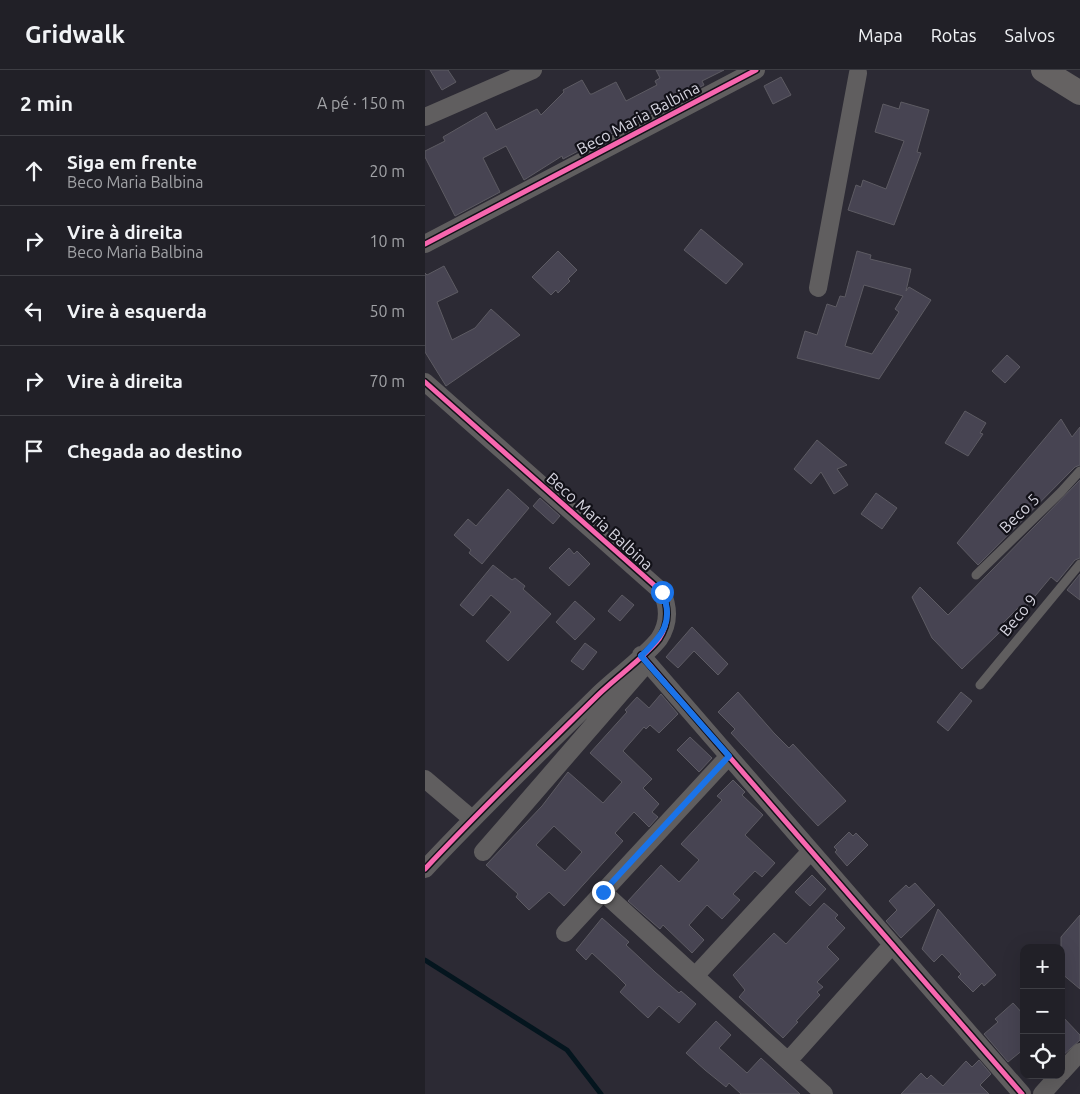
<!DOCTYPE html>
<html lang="pt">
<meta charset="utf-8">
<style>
body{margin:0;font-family:Ubuntu,sans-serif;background:#29282f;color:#f1f3f6}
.controls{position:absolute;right:15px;bottom:15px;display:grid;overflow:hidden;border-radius:10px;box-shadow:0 5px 20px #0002}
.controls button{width:45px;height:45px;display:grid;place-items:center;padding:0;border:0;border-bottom:1px solid #3e3e44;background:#212027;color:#f1f3f6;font:25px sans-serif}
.stop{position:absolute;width:15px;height:15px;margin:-11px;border:4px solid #1a73e8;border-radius:50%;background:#fff}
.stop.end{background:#1a73e8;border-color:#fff;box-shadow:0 1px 5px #0008}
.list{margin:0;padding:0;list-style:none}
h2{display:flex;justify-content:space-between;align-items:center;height:65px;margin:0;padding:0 20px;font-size:21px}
h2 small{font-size:16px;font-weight:400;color:#a2a3a7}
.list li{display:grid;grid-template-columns:32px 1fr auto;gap:15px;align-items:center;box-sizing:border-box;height:70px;padding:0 20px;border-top:1px solid #3e3e44}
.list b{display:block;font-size:19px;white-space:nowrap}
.list p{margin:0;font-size:16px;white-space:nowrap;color:#a2a3a7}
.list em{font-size:16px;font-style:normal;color:#a2a3a7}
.icon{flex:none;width:28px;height:28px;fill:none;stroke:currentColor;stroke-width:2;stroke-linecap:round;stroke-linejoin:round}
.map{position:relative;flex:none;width:655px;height:1024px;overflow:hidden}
header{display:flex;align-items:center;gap:30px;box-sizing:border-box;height:70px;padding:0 25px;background:#212027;border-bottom:1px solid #3e3e44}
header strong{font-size:24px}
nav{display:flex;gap:28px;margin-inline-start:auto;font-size:18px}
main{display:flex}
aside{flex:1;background:#212027}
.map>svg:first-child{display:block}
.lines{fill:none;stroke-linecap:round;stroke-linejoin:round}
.stream{stroke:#04151e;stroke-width:5}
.building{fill:#474452;stroke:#5d5b63;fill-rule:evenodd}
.service{stroke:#605e5f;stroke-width:9}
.minor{stroke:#605e5f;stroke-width:18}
.secondary{stroke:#656262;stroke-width:24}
.cycleway-casing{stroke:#121118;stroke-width:8}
.cycleway{stroke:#f766af;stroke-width:5}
.route{stroke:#1a73e8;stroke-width:6}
.labels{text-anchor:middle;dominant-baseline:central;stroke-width:4.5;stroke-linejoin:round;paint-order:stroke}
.street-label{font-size:16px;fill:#d4d3de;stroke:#121118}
</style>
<header>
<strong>Gridwalk</strong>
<nav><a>Mapa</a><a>Rotas</a><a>Salvos</a></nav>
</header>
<main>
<aside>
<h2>2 min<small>A pé · 150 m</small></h2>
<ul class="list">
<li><svg class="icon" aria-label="ahead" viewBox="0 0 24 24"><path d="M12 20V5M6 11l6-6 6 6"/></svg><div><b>Siga em frente</b><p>Beco Maria Balbina</p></div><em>20 m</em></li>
<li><svg class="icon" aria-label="right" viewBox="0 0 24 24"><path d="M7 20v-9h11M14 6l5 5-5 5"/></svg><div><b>Vire à direita</b><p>Beco Maria Balbina</p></div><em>10 m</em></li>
<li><svg class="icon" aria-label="left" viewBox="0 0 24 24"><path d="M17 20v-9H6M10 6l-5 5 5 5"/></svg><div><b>Vire à esquerda</b></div><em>50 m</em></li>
<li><svg class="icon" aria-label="right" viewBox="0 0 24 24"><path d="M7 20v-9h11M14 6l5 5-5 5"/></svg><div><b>Vire à direita</b></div><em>70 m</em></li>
<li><svg class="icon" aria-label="arrive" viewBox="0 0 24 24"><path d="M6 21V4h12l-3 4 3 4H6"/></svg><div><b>Chegada ao destino</b></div></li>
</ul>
</aside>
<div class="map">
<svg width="655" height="1024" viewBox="0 0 655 1024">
<rect width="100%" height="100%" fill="#2c2a34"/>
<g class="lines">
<path class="stream" d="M0,890L142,980L176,1024"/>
</g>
<path class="building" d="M5,0H23L31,12L17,20Z
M231,0H299L277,11L279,15L138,89L137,86L99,110L81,76L58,88L75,122L30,146L0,87V81L20,71L18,67L61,42L71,60L112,39L116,45L139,22L138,20L157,10L165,24H167L191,12L201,31L232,15L230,11L235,8Z
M356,7L366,25L348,34L339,16Z
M476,32L504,40L492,82L496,83L469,155L423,140L431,115L436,117L438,110L461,119L479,71L450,62L458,34L474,39Z
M276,159L318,194L301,214L259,180Z
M133,181L152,200L143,209L145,211L133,223L131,220L126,225L107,207Z
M432,181L446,185L445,189L486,199L481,221L484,217L506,230L454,309L372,288L380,261L392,265L402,234L411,237L415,226L420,227ZM439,215L478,226L470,239L474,242L447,284L420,276Z
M19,196L33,222L12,232L27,270L50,258L66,239L95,265L21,316L0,282V203L2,205Z
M582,285L595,297L580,313L567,301Z
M540,341L561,353L555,363L558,364L543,386L520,373Z
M636,349L647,367L655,357V395L650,397L553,495L532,473Z
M392,370L422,395L412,399L423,415L409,424L396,402L386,414L369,399Z
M655,410V488L650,490L632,512L626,507L600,538L596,535L573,558L576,561L537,599L507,568L487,527L495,517L523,545Z
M83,419L104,438L57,494L44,483L46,480L29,465L43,449L51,456Z
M451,423L472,438L457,459L436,444Z
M115,428L135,446L128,454L108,436Z
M144,478L149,484L152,481L165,494L144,516L124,498Z
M68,495L87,510L90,508L100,516L98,519L126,544L83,591L61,571L86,542L66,525L48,546L35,535Z
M655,504V530L642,520Z
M197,525L209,535L195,551L183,541Z
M150,531L170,549L150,570L131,552Z
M267,557L303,594L293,605L269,581L253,598L241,587Z
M160,573L172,582L158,600L146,591Z
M313,622L349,663L364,678L368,674L421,731L393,756L306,663L310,659L293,642Z
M536,622L547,631L523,661L512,652Z
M236,624L253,644L234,663L225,655L221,659L219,657L198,681L227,709L218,718L234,734L227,742L233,747L224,757L209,742L190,763L198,771L139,836L124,822L104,840L91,827L93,824L61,795L117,736L143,702L178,733L197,712L165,683L202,642L200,640L212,627L224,638ZM129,756L157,782L140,801L111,775Z
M265,667L287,688L274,702L252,680Z
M308,710L320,722L317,725L338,745L320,765L350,793L337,807L330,801L308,824L315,830L297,849L282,835L264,855L279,870L267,883L238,855L235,859L203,831L236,795L254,812L274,790L256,774L297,730L292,726Z
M424,762L428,766L431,763L443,775L422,796L410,782L412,780L409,777Z
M387,805L401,819L385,836L370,822Z
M490,813L510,835L476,868L461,851L472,840L464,831L481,815L484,818Z
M399,833L413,845L410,848L420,858L402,877L414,889L392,912L398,917L392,922L395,925L371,951L373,952L358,968L314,927L320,920L308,905L349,863L361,874Z
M513,839L571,905L559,916L557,913L548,922L533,907L536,904L517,884L509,892L497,879Z
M655,845V919L636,903V867Z
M177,848L204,872L201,875L230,902L254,923L256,921L271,934L254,953L234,936L223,948L195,922L201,915L193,907L167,883L161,890L151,880Z
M588,933L599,945V979L583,992L559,964L573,952L570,949Z
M636,945L655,965V970L636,987Z
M291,951L306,965L294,978L322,1003L336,988L375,1024H316L304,1013L301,1017L280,1000L261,983Z
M554,990L566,1004L555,1015L564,1024H476L496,1003L502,1009L506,1005L518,1016L541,991L547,997Z"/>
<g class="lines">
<path class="service" d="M551,505L636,422L655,401
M555,615L655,494"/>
<path class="minor" d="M0,47L108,0
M0,174L331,0
M393,218L433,3
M0,312L237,522C244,538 244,554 234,569C221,586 189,609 172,626C114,683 56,739 0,799
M216,585L597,1024
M0,709L47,749
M58,782L222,593
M178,822L399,1024
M140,863L304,686
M270,906L385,782
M363,991L467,875
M636,1003L655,982
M617,1024L634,1005"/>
<path class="secondary" d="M618,0L655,23"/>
<g class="cycleway-casing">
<path id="cycleway" d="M0,174L331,0
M0,312L237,522C244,538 244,554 234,569C221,586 189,609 172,626C114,683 56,739 0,799
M216,585L597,1024"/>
</g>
<use href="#cycleway" class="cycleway"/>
</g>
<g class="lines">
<path class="route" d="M178,822L304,686L216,586C237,566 250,551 237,522"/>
</g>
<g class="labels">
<g class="street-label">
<text transform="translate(213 48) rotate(-28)">Beco Maria Balbina</text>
<text transform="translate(594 443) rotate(-44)">Beco 5</text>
<text transform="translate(175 451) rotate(42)">Beco Maria Balbina</text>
<text transform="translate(593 545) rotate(-50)">Beco 9</text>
</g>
</g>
</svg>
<div class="controls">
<button>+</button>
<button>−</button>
<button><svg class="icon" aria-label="locate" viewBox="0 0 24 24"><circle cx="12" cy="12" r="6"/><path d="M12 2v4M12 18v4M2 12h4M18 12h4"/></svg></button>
</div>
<div class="stop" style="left:237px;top:522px"></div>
<div class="stop end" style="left:178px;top:822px"></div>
</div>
</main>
